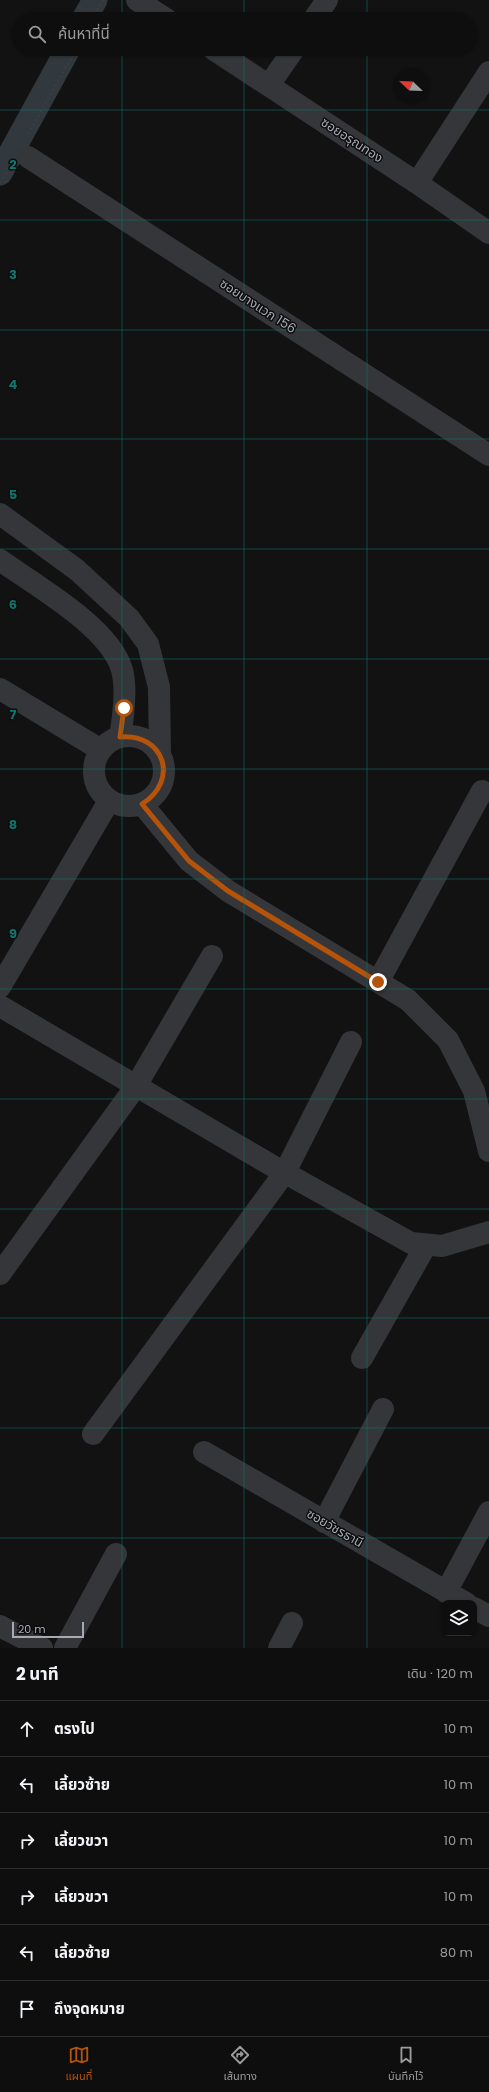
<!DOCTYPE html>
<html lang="th">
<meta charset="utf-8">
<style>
body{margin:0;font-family:Poppins,"Noto Sans Thai",sans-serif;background:#171717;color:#f1f3f6}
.controls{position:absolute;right:12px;bottom:12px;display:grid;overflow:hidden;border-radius:8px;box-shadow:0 1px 3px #0004}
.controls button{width:36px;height:36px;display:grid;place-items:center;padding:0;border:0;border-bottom:1px solid #2e2e2e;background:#0e0e0e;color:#f1f3f6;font:20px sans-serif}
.compass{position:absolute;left:393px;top:68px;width:36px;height:36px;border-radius:50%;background:#0e0e0e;box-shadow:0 1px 3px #0004;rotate:293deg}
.scale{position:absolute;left:12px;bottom:10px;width:72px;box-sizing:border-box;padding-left:4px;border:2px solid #a5aab2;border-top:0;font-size:11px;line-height:14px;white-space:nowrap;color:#a5aab2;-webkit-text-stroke:3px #0d0d0e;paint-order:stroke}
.stop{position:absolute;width:12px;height:12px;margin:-9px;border:3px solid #b45309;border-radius:50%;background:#fff}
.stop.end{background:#b45309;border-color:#fff;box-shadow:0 1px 4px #0008}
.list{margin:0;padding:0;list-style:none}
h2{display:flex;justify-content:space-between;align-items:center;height:52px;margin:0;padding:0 16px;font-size:17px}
h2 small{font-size:13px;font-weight:400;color:#9b9c9e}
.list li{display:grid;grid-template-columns:26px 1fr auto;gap:12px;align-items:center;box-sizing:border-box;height:56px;padding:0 16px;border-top:1px solid #2e2e2e}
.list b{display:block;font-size:15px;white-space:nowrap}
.list em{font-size:13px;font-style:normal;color:#9b9c9e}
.icon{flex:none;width:22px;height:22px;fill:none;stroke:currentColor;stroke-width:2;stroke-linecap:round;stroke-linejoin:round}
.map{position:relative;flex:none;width:489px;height:1648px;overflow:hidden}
.search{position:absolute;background:#0e0e0e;box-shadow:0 1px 3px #0004;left:12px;right:12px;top:12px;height:44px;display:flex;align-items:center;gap:10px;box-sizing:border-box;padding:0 14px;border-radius:22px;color:#9b9c9e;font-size:15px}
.sheet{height:388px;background:#0e0e0e}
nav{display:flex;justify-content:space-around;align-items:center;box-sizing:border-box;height:56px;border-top:1px solid #2e2e2e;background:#0e0e0e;font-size:11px;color:#9b9c9e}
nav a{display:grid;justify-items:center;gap:2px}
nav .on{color:#b45309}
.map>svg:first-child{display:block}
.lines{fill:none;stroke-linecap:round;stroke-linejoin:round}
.canal{stroke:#31393e;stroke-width:25}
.path{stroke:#3b3d40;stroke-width:2.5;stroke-dasharray:2 3;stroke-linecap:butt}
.minor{stroke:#353639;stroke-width:22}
.route{stroke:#b45309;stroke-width:5}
.grid{fill:none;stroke:#0f766e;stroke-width:1;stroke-opacity:0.55}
.labels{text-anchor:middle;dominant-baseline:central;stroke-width:3;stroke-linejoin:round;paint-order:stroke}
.street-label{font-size:13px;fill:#a5aab2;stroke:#0d0d0e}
.grid-label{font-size:13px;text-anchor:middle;font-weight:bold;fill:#0f766e;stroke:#0d0d0e;stroke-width:3;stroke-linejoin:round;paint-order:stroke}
</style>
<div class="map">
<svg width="489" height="1648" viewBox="0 0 489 1648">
<rect width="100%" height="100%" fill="#121213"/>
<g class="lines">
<path class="canal" d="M84,19L95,0
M0,173L68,49"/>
<path class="path" d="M92,19L103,0
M28,134L76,49
M0,183L9,168"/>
<path class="minor" d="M137,0L166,19
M314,19L327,0
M213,49L417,183L489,233
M269,85L294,49
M28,157L489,455
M417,183L489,72
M0,514L77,570L129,618L148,644L159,687L160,755
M0,560C36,586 110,627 122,670C127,688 123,719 120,737
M0,689L101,750
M94 771a35 35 0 1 1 70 0a35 35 0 1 1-70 0Z
M142,804L189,861L228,891L408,1000L448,1040L474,1091L489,1151
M378,982L482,791
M0,987L109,801
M0,1006L271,1165L411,1243L442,1246L489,1232
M0,1274L136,1086L212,956
M362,1358L426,1245
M93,1434L285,1172L351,1042
M204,1452L466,1603
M324,1522L383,1409
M446,1592L489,1512
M474,1608L489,1616
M0,1626L42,1648
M65,1648L116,1554
M279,1648L292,1623"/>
</g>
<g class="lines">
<path class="route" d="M124,708L120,737C164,733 180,780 142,804L189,861L228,891L378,982"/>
</g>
<path class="grid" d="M122,0V19M244,0V19M367,0V19M122,49V1648M244,49V1648M367,49V1648M0,110H489M0,220H489M0,330H489M0,439H489M0,549H489M0,659H489M0,769H489M0,879H489M0,989H489M0,1099H489M0,1209H489M0,1318H489M0,1428H489M0,1538H489"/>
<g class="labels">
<g class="street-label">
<text transform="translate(352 140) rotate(33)">ซอยอรุณทอง</text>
<text transform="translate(258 306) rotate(33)">ซอยบางแวก 156</text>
<text transform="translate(335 1528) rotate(30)">ซอยวัชรธานี</text>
</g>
</g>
<g class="grid-label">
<text x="13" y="169">2</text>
<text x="13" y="279">3</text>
<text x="13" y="389">4</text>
<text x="13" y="499">5</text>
<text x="13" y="609">6</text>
<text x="13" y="719">7</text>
<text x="13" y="829">8</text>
<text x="13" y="938">9</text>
</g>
</svg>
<div class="controls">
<button><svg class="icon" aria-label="layers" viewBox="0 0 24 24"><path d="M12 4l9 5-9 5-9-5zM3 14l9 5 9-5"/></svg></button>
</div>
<svg class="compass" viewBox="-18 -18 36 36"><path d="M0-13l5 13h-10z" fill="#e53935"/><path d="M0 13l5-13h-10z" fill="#9b9c9e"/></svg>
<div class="scale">20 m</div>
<div class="stop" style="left:124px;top:708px"></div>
<div class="stop end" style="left:378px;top:982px"></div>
<div class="search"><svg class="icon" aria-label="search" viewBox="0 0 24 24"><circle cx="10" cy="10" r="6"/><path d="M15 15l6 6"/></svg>ค้นหาที่นี่</div>
</div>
<section class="sheet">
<h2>2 นาที<small>เดิน · 120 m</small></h2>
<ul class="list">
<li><svg class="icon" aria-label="ahead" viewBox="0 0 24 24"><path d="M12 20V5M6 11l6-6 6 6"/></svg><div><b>ตรงไป</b></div><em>10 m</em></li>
<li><svg class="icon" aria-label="left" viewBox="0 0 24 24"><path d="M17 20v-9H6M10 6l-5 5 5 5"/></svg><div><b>เลี้ยวซ้าย</b></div><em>10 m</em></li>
<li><svg class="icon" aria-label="right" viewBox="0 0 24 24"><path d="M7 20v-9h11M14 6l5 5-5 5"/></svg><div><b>เลี้ยวขวา</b></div><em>10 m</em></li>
<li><svg class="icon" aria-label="right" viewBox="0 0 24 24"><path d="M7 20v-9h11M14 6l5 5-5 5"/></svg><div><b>เลี้ยวขวา</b></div><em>10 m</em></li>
<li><svg class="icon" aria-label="left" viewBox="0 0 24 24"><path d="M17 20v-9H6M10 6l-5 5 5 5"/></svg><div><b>เลี้ยวซ้าย</b></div><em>80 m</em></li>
<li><svg class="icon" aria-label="arrive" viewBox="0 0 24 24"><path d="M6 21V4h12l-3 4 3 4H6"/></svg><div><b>ถึงจุดหมาย</b></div></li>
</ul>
</section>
<nav>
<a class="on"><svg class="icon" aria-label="map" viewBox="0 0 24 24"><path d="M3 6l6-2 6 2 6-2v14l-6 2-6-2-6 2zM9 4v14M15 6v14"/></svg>แผนที่</a>
<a><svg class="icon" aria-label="directions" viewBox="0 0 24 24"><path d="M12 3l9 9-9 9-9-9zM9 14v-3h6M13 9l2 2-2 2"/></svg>เส้นทาง</a>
<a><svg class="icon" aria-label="saved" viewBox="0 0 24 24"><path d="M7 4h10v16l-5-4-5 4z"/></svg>บันทึกไว้</a>
</nav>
